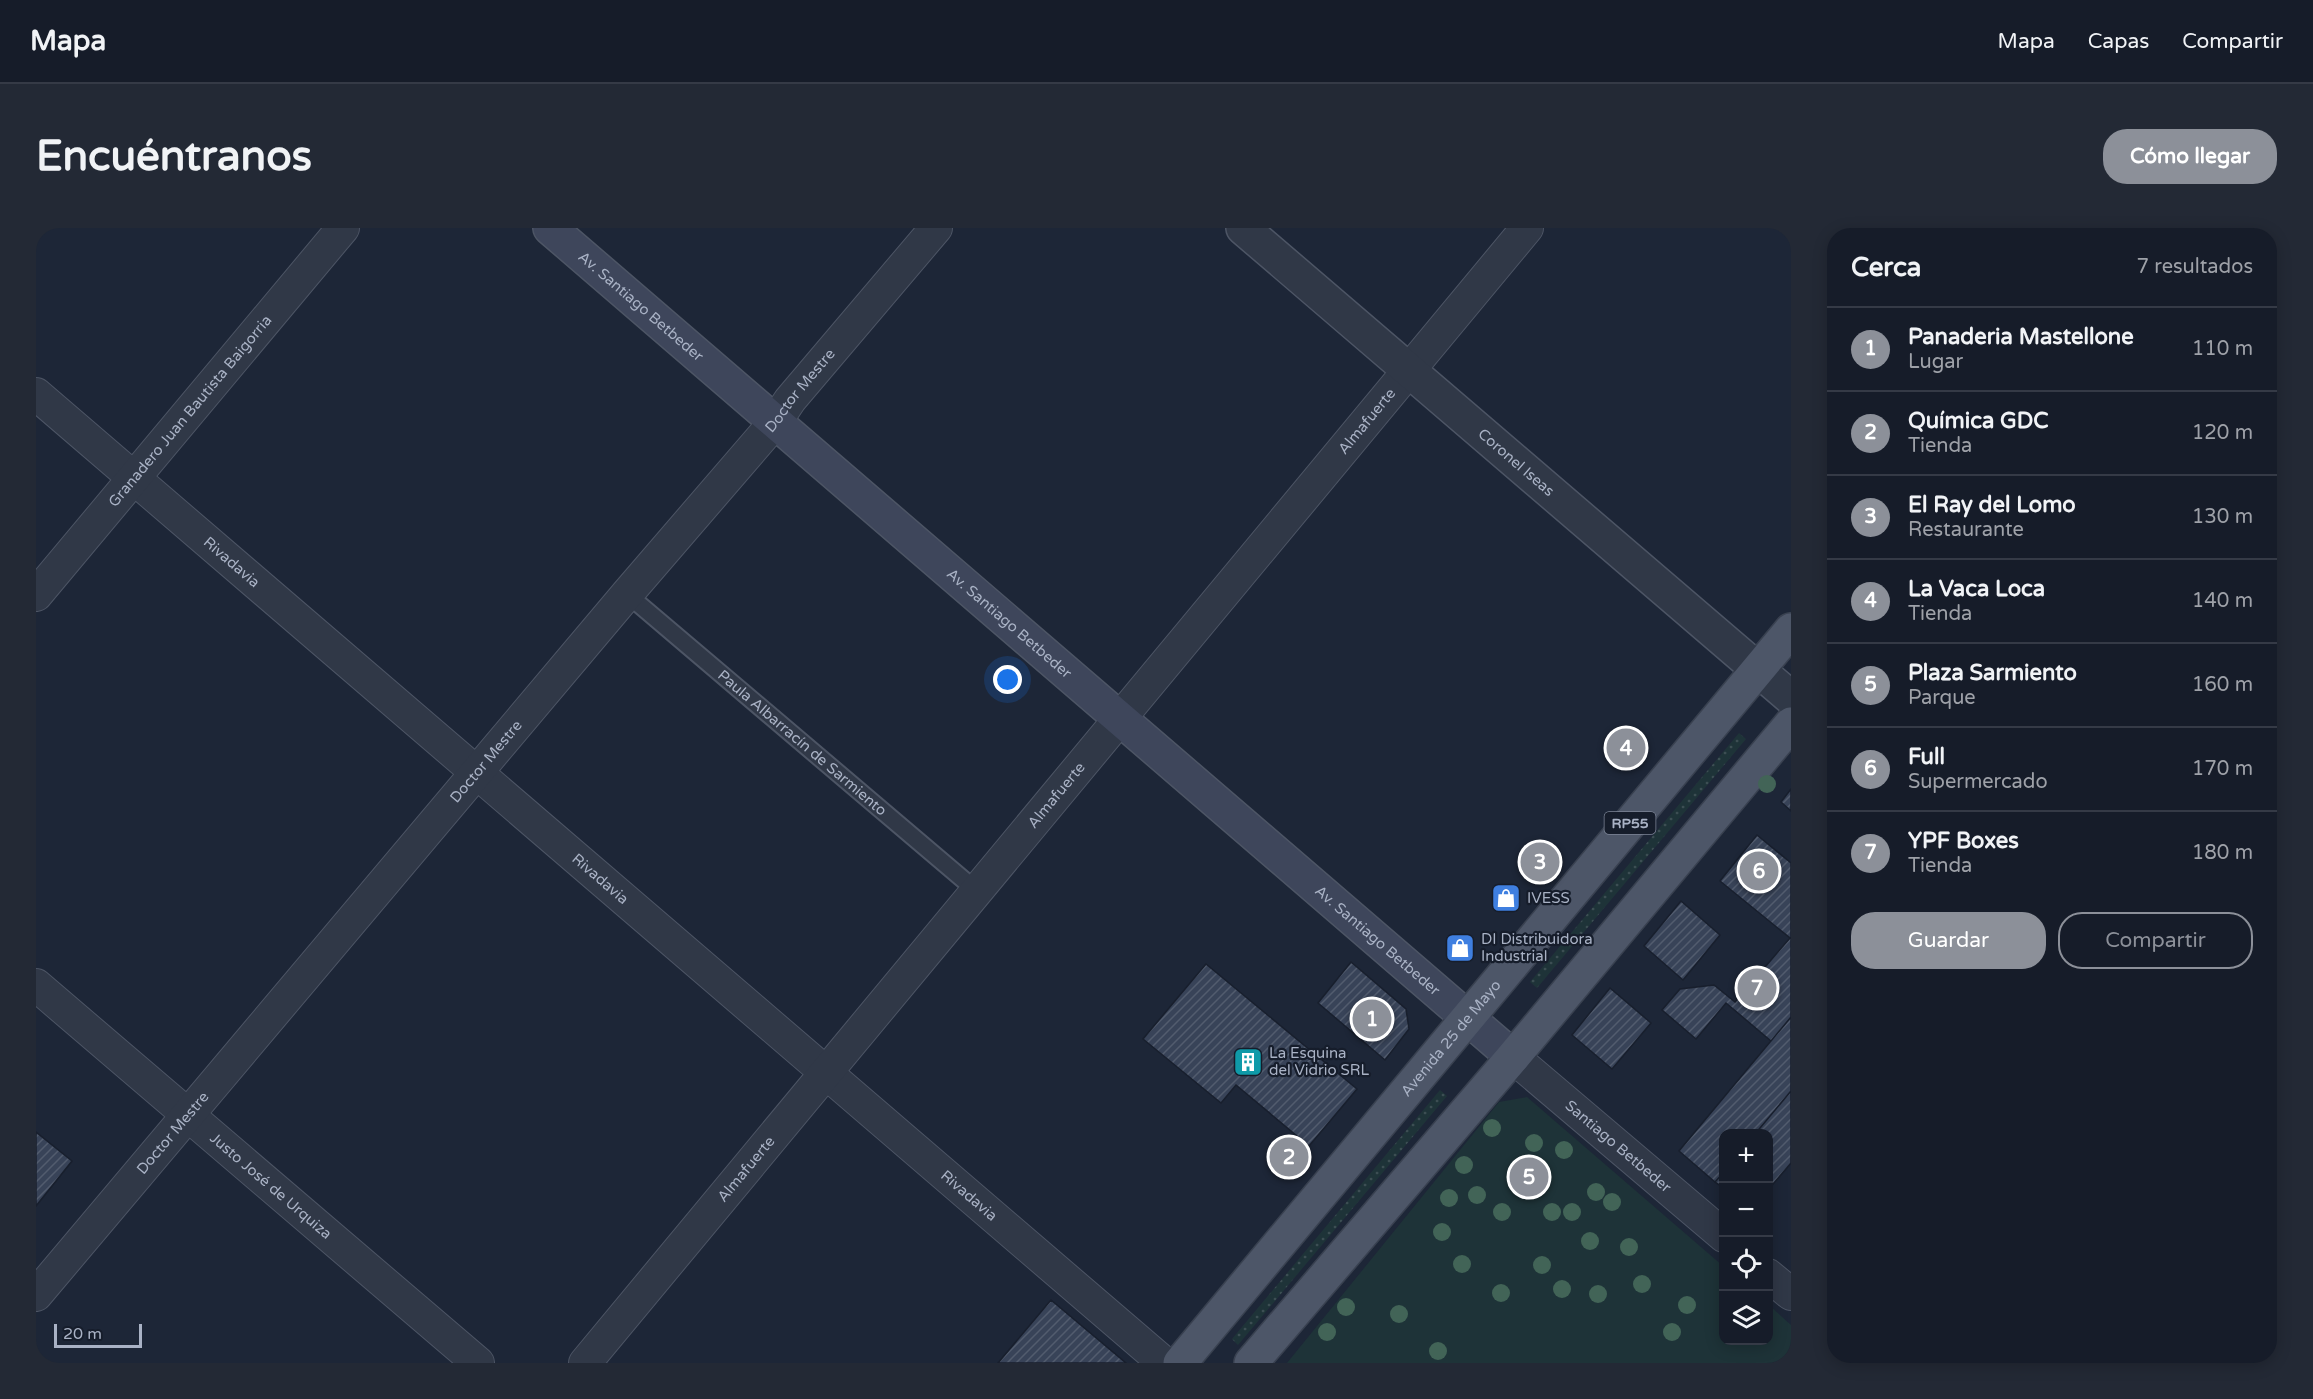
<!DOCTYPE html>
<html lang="es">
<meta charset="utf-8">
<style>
body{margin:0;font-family:"Varela Round",sans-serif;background:#232935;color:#f1f3f6}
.controls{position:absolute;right:18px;bottom:18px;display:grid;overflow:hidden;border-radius:12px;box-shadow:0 3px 15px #0003}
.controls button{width:54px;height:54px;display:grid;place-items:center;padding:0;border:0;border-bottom:2px solid #353a46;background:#161c29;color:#f1f3f6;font:30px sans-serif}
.scale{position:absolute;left:18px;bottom:15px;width:88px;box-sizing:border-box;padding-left:6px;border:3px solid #a9b2c5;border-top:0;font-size:16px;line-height:21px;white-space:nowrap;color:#a9b2c5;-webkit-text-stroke:4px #161d2b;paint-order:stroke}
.you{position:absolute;left:972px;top:452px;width:21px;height:21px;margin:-15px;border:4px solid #fff;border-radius:50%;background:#1a73e8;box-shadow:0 0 0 9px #1a73e833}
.badge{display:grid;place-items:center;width:39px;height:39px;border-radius:50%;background:#8c9099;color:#fff;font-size:20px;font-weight:700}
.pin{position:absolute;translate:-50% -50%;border:3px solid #fff;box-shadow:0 2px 6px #0006}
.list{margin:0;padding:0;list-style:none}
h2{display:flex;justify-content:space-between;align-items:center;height:78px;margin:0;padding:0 24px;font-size:26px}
h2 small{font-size:20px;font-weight:400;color:#9ea1a8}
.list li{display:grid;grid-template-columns:39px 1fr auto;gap:18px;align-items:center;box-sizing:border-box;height:84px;padding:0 24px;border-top:2px solid #353a46}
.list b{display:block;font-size:22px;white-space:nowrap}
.list p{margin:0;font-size:20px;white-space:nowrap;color:#9ea1a8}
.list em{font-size:20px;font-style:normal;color:#9ea1a8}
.actions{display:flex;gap:12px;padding:18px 24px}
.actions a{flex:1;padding:14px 0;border:2px solid #8c9099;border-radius:24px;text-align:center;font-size:21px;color:#8c9099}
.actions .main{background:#8c9099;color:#fff}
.icon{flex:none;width:33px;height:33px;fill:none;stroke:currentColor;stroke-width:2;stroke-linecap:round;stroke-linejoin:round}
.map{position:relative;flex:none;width:1755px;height:1135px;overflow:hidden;border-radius:24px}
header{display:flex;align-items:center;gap:36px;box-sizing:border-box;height:84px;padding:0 30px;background:#161c29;border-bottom:2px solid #353a46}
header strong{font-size:28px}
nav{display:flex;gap:33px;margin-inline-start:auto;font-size:21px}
.intro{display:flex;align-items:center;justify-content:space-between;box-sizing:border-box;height:144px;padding:0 36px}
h1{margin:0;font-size:42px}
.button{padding:15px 27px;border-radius:24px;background:#8c9099;color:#fff;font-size:21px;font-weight:700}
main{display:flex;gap:36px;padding:0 36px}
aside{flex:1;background:#161c29;border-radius:24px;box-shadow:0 3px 15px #0003}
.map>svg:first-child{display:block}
.grass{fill:url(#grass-dots)}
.green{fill:#1e3338}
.building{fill:url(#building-hatch);stroke:#181f2d;stroke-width:1.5}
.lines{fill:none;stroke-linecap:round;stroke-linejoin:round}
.service-casing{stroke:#4d5565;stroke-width:20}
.minor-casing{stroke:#4d5565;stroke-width:34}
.tertiary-casing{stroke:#4d5565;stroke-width:36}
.secondary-casing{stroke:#4d5565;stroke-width:36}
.primary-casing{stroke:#394150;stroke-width:36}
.service{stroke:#303847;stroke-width:16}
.minor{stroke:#303847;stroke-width:32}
.tertiary{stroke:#303847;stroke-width:33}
.secondary{stroke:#3e465b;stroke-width:33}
.primary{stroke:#4d5668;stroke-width:33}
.tree{fill:#426457}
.labels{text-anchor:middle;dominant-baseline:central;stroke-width:4.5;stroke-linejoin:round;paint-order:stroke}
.shield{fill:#161d2b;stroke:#7d8597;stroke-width:1.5}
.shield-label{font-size:14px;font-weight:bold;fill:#a9b2c5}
.street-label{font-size:15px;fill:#a9b2c5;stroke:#161d2b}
.poi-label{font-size:15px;fill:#a9b2c5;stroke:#161d2b;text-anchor:start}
</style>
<header>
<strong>Mapa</strong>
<nav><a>Mapa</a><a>Capas</a><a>Compartir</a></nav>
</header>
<div class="intro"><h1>Encuéntranos</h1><a class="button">Cómo llegar</a></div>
<main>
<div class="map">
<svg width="1755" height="1135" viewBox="0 0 1755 1135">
<defs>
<pattern id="grass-dots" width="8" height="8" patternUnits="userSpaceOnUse" patternTransform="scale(1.5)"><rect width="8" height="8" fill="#1e3338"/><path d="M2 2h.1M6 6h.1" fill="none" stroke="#3c4e53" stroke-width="1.8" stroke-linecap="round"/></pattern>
<pattern id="building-hatch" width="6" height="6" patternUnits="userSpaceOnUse" patternTransform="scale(1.5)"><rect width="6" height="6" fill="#384358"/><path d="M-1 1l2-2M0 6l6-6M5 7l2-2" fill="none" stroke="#525c6e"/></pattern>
</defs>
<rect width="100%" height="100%" fill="#1d2637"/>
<path class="grass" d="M1703,505L1710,511L1501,760L1494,754Z
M1404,862L1411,868L1202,1117L1196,1111Z"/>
<path class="green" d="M1491,869L1687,1038L1688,1112H1732L1733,1077L1755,1097V1135H1251L1463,874Z"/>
<path class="building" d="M1755,561V583L1745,574Z
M1721,607L1755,635V789L1735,813L1690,775L1660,811L1626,782L1644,761L1678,757L1699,774L1754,710L1684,653Z
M1645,673L1684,707L1647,752L1608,718Z
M1315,734L1370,781L1373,801L1349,832L1282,775Z
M1170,736L1321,861L1273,918L1200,857L1185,875L1107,811Z
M1574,760L1615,795L1576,841L1536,807Z
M1755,789V863L1719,906H1688V944L1679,954L1643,923Z
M1755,863V935L1732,962V906H1719Z
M0,904L36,933L0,978Z
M1688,944V960L1679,954Z
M1015,1072L1090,1135H962Z"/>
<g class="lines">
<g class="service-casing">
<g id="service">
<path id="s1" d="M591,366L942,664"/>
</g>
</g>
<g class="minor-casing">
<g id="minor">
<path id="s2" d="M0,166L1128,1135"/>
<path id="s3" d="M0,367L307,0"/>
<path id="s4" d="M0,757L442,1135"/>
<path id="s5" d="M1477,829L1688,1008"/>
<path d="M1732,1047L1755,1066"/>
<path id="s6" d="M0,1067L591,366L740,193L754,172L900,0"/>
<path id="s7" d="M549,1135L1491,0"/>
</g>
</g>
<g class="tertiary-casing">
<g id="tertiary">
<path id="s8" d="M1207,0L1755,470"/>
</g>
</g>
<g class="secondary-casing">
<g id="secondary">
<path id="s9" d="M514,0L1477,829"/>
</g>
</g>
<g class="primary-casing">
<g id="primary">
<path id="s10" d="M1144,1135L1755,402"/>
<path d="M1215,1135L1477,829L1755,496"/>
</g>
</g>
<use href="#service" class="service"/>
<use href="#minor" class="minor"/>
<use href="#tertiary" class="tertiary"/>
<use href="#secondary" class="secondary"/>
<use href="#primary" class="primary"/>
</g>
<g class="tree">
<circle cx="1731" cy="556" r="9"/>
<circle cx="1456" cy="900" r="9"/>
<circle cx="1498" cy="915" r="9"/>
<circle cx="1528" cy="922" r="9"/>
<circle cx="1428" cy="937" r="9"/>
<circle cx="1560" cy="964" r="9"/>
<circle cx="1441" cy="967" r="9"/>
<circle cx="1413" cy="970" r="9"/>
<circle cx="1576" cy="974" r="9"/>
<circle cx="1466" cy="984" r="9"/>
<circle cx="1516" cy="984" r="9"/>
<circle cx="1536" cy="984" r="9"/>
<circle cx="1406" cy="1004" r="9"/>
<circle cx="1554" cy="1013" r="9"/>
<circle cx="1593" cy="1019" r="9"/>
<circle cx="1426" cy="1036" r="9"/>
<circle cx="1506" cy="1037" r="9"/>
<circle cx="1606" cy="1056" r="9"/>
<circle cx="1526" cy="1061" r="9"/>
<circle cx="1465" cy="1065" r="9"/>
<circle cx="1562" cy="1066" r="9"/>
<circle cx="1651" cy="1077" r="9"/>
<circle cx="1310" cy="1079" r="9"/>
<circle cx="1363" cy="1086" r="9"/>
<circle cx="1291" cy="1104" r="9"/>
<circle cx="1636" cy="1104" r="9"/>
<circle cx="1402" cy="1123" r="9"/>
</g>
<defs>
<g id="shop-square" transform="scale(1.5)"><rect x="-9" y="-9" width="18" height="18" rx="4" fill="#3f7fe0" stroke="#161d2b"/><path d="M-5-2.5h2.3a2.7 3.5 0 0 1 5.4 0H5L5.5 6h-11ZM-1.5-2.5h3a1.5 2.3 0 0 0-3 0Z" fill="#fff"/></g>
<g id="building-square" transform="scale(1.5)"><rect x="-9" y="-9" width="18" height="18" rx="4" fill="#0f9aa8" stroke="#161d2b"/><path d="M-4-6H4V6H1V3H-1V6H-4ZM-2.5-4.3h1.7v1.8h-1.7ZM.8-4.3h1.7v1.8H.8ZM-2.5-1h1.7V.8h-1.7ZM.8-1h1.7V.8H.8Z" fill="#fff"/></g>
</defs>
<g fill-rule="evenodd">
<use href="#shop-square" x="1470" y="670"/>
<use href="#shop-square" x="1424" y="720"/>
<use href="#building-square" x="1212" y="834"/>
</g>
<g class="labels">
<rect class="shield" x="1568.5" y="584" width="51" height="22" rx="4.5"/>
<g class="shield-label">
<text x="1594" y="595">RP55</text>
</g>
<g class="street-label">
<text stroke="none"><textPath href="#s9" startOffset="120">Av. Santiago Betbeder</textPath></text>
<text stroke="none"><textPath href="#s6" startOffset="1184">Doctor Mestre</textPath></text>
<text stroke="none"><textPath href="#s3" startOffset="240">Granadero Juan Bautista Baigorria</textPath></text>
<text stroke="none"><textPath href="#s7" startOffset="1224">Almafuerte</textPath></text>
<text stroke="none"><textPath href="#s8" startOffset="360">Coronel Iseas</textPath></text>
<text stroke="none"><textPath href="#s2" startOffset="258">Rivadavia</textPath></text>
<text stroke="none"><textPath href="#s9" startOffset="606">Av. Santiago Betbeder</textPath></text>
<text stroke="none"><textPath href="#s1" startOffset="230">Paula Albarracín de Sarmiento</textPath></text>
<text stroke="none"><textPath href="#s6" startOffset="698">Doctor Mestre</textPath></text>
<text stroke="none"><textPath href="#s7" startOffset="738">Almafuerte</textPath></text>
<text stroke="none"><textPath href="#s2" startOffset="744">Rivadavia</textPath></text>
<text stroke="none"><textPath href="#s9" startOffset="1092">Av. Santiago Betbeder</textPath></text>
<text stroke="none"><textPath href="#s10" startOffset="423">Avenida 25 de Mayo</textPath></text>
<text stroke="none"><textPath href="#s6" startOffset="212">Doctor Mestre</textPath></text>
<text stroke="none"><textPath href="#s5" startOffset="138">Santiago Betbeder</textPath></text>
<text stroke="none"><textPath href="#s7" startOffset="252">Almafuerte</textPath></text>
<text stroke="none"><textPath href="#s4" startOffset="309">Justo José de Urquiza</textPath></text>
<text stroke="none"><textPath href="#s2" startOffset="1230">Rivadavia</textPath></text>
</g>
<g class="poi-label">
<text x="1491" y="670">IVESS</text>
<text x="1445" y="711">DI Distribuidora<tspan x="1445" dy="17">Industrial</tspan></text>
<text x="1233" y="825">La Esquina<tspan x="1233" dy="17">del Vidrio SRL</tspan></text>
</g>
</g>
</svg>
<div class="controls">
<button>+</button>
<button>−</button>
<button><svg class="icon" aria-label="locate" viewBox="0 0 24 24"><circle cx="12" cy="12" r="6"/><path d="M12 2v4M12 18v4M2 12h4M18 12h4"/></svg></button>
<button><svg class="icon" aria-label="layers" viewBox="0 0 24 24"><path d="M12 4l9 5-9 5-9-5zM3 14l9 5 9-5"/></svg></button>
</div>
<div class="scale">20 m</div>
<div class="you"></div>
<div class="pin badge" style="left:1336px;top:791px">1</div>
<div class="pin badge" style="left:1253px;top:929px">2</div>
<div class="pin badge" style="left:1504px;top:634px">3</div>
<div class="pin badge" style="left:1590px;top:520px">4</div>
<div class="pin badge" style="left:1493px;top:949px">5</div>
<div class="pin badge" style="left:1723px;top:643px">6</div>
<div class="pin badge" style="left:1721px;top:760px">7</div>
</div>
<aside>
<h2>Cerca<small>7 resultados</small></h2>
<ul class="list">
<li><span class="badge">1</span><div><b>Panaderia Mastellone</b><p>Lugar</p></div><em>110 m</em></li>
<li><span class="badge">2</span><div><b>Química GDC</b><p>Tienda</p></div><em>120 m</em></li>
<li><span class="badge">3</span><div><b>El Ray del Lomo</b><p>Restaurante</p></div><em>130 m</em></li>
<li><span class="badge">4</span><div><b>La Vaca Loca</b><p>Tienda</p></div><em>140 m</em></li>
<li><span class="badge">5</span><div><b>Plaza Sarmiento</b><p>Parque</p></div><em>160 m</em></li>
<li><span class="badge">6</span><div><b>Full</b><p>Supermercado</p></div><em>170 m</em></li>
<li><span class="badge">7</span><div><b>YPF Boxes</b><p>Tienda</p></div><em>180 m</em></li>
</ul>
<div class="actions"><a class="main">Guardar</a><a>Compartir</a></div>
</aside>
</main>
